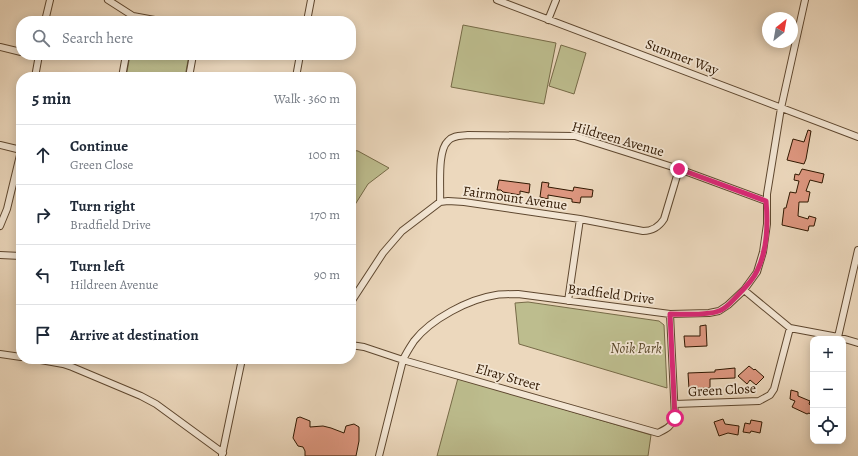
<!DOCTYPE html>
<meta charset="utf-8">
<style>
body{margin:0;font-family:Alegreya,serif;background:#f6f6f7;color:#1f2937}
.controls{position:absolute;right:12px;bottom:12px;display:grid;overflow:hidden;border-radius:8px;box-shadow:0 2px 10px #0003}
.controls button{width:36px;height:36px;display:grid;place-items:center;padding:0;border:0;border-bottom:1px solid #e0e1e3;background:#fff;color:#1f2937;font:20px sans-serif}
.compass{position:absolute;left:762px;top:12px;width:36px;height:36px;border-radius:50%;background:#fff;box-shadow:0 2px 10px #0003;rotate:31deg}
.stop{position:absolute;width:12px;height:12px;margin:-9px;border:3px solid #db2777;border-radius:50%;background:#fff}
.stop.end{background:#db2777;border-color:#fff;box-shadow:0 1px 4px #0008}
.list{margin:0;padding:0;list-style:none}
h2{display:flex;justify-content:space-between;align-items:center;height:52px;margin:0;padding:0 16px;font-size:17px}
h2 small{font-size:13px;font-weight:400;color:#747a83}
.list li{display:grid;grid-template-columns:26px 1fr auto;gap:12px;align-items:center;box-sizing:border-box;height:60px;padding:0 16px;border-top:1px solid #e0e1e3}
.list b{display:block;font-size:15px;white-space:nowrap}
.list p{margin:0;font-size:13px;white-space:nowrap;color:#747a83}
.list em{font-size:13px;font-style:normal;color:#747a83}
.icon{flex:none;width:22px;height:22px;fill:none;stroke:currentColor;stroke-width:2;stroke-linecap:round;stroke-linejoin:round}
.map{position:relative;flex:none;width:858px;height:456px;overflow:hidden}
.search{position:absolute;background:#fff;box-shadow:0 2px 10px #0003;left:16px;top:16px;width:340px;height:44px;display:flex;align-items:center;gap:10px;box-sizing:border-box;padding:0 14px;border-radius:16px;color:#747a83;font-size:15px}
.panel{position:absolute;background:#fff;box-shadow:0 2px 10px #0003;left:16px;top:72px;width:340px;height:292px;border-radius:16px}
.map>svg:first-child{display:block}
.green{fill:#bdbd8e;stroke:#766a47}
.building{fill:#de9780;stroke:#2f1700}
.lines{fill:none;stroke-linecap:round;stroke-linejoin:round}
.minor-casing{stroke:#5e472f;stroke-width:8}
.minor{stroke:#f3e6d4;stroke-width:6}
.route{stroke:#db2777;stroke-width:5}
.labels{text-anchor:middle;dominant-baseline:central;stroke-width:3.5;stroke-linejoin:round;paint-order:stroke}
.street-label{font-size:14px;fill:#2f1700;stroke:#f3e6d4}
.park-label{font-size:14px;font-style:italic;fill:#5a492b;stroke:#f3e6d4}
</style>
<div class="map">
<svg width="858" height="456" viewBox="0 0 858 456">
<rect width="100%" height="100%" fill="#ecd8bd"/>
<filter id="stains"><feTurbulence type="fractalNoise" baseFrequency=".005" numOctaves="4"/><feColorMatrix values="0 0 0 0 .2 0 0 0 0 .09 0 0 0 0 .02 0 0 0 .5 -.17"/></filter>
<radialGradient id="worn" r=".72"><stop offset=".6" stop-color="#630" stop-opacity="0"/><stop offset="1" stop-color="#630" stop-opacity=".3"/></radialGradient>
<path class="green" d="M463,25L556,43L544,104L451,87Z
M561,45L586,53L574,94L549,86Z
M130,55H189L185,77H126Z
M351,150L358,151L389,168L368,184L351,211Z
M528,302L659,321L664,325L667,388L519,344L515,303Z
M458,378L651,435L648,456H437Z"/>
<path class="building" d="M808,130L811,131L806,159L804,164L787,160L793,139L804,142Z
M802,169L824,174L822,183L810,180L806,191L810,192L808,202H799L798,216L808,219L809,216L816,218L814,226H809L808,231L782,225L784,208H786L790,192L796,193L799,181L794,180L795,174L799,175Z
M499,180L530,184L529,193L520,191V195L503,192L501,190H497Z
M542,182L549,183L548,187L573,191L574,187L593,190L592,197H581L580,203L572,202V199L548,195V199L540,197Z
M706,325L707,346L685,347L684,336H700V326Z
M749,366L754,370L755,369L764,377L756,385L750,380L747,384L738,376Z
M735,368V378L710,379V388L689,389L688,373L715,372V370Z
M791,390L798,392V396L810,401L809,404L813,407L812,415L809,413L807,414L792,407L795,401L790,399Z
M300,417L310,421V427L323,426L331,428L344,433L346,426L354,424L359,427V441L356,456H305V451L303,447L298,446L293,438L297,418Z
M723,419L725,424L739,426L738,435L728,433L719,436L714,422Z
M751,420L762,422L760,433L751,431L750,433L743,432L745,423L750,424Z"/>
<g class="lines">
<g class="minor-casing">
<path id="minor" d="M108,0L133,16L160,21
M497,0L858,137
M548,20L556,0
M45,21L50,0
M289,21L307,20
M307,21L311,0
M0,47L21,52
M35,77L39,55
M122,77L126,55
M189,77L193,55
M296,77L300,55
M0,145L21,150
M440,202C441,187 437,151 448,141C453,135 461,136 468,135L575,136L679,169L766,201
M0,226L7,209L21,151
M0,255L21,256
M744,290L790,328L838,337L858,343
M568,301L580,219
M351,302L383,253L402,231L440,202L448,201L464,202L580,219L643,231C653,231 659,227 664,219L679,169
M838,337L858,250
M351,345L364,347L403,360L658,433C666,429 671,427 675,418L670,314
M0,354L21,357
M35,359L63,364L72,367L141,396L156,404L223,453
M675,404L759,401L770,395L774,389L790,328
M222,455L242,359
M379,456L403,360C406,353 410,347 414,341C431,319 469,299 496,295C503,294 511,294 518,294L670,314L709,313L719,311L728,305L744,290L757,272L763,252L767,224V194L781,108L805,0"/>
</g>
<use href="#minor" class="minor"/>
</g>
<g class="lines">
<path class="route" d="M675,418L670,314C684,314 706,316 719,311C727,308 732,301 738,295C745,288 753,280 757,271C767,251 768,223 766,201L679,169"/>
</g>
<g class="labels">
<g class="street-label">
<text transform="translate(682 57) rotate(21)">Summer Way</text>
<text transform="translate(618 139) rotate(16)">Hildreen Avenue</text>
<text transform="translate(515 198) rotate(8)">Fairmount Avenue</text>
<text transform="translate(611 294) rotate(7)">Bradfield Drive</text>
<text transform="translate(508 377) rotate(16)">Elray Street</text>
<text transform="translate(722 390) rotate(-3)">Green Close</text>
</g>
<g class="park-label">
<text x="636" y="348">Noik Park</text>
</g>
</g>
<rect width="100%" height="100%" filter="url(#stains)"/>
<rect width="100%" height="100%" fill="url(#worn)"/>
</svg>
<div class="controls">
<button>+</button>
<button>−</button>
<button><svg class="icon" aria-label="locate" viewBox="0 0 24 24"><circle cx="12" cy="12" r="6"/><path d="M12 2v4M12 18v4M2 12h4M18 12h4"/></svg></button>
</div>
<svg class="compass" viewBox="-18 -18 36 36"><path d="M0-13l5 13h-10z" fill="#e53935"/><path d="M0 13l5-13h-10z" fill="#747a83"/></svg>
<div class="stop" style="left:675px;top:418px"></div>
<div class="stop end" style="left:679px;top:169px"></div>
<div class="search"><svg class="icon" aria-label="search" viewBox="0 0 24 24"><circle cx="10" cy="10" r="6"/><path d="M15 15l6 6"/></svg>Search here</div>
<section class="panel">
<h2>5 min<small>Walk · 360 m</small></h2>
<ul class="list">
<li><svg class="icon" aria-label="ahead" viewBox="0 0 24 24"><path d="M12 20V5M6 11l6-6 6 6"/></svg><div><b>Continue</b><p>Green Close</p></div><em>100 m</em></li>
<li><svg class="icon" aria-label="right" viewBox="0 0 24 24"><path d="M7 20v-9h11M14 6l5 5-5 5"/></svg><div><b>Turn right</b><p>Bradfield Drive</p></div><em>170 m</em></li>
<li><svg class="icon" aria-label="left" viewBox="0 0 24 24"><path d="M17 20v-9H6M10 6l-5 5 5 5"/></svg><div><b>Turn left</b><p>Hildreen Avenue</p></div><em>90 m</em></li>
<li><svg class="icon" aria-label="arrive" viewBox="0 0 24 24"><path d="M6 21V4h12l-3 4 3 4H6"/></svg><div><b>Arrive at destination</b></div></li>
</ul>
</section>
</div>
